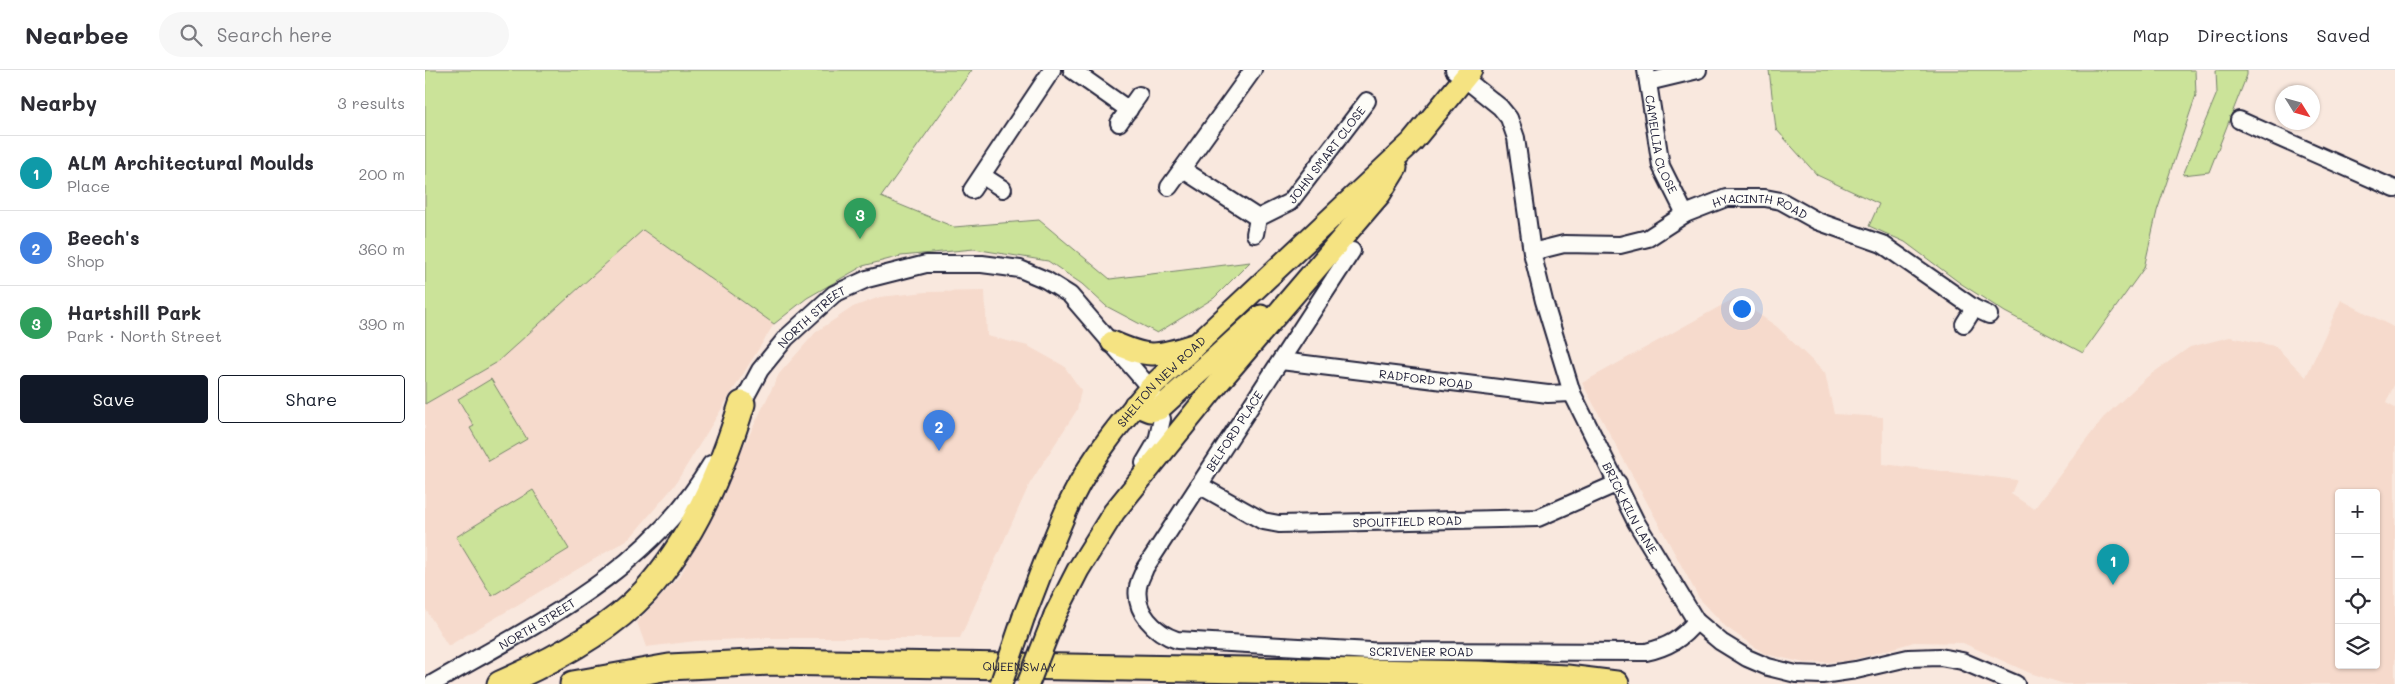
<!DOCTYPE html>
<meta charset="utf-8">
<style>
body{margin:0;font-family:Mali,sans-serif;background:#f7f7f7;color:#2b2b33}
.controls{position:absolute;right:15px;bottom:15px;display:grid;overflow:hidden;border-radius:5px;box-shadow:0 1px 4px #0004}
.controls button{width:45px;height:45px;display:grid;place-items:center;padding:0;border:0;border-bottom:1px solid #e1e1e2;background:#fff;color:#2b2b33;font:25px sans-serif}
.compass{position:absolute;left:1850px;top:15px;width:45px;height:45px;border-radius:50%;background:#fff;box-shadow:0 1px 4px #0004;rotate:127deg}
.you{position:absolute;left:1316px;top:238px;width:18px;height:18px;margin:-12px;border:4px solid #fff;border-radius:50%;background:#1a73e8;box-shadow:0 0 0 8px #1a73e833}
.badge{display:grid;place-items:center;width:32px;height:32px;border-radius:50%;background:#111827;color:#fff;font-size:16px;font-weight:700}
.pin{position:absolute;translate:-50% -41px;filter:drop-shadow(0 1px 2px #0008)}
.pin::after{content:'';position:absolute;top:26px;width:18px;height:15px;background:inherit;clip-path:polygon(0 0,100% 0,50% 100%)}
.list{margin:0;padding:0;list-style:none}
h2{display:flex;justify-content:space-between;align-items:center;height:65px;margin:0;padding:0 20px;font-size:21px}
h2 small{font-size:16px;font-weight:400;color:#7c7c81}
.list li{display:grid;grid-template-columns:32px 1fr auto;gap:15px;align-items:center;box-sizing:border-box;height:75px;padding:0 20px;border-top:1px solid #e1e1e2}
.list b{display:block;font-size:19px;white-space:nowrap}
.list p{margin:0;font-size:16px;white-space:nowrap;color:#7c7c81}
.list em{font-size:16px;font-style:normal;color:#7c7c81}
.actions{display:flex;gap:10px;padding:15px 20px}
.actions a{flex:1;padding:11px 0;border:1px solid #111827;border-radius:5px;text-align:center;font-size:18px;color:#111827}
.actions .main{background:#111827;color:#fff}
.icon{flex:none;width:28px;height:28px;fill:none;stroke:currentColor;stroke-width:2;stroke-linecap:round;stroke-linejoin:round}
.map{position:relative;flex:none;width:1970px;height:614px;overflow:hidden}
header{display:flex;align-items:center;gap:30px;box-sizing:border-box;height:70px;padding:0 25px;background:#fff;border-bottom:1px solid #e1e1e2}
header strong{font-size:24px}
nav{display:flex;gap:28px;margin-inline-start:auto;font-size:18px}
.search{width:350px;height:45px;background:#f7f7f7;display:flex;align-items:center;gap:12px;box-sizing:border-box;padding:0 18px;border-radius:28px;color:#7c7c81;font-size:19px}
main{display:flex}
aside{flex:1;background:#fff}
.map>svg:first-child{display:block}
.built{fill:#f6dacc;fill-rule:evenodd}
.green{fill:#cbe399;stroke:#76826a}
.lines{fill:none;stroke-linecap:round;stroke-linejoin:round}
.minor-casing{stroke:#22223b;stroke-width:20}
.major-casing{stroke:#22223b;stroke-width:25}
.highway-casing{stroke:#22223b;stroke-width:29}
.minor{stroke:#fdfcf7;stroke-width:16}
.major{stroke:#f5e382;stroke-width:21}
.highway{stroke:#f5e382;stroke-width:25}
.major-bridge-casing{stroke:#22223b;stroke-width:25;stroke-linecap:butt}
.major-bridge{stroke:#f5e382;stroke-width:21}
.labels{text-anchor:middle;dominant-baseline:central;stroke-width:5;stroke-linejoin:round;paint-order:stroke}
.street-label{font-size:12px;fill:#22223b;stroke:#fdfcf7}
</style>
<header>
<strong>Nearbee</strong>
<div class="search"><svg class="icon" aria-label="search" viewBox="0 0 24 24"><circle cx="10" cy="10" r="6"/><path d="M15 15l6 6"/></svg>Search here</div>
<nav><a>Map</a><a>Directions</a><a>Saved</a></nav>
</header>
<main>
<aside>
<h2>Nearby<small>3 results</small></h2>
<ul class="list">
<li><span class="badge" style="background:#0f9aa8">1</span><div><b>ALM Architectural Moulds</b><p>Place</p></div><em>200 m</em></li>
<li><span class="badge" style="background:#3f7fe0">2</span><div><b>Beech's</b><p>Shop</p></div><em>360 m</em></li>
<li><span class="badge" style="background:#2e9e5b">3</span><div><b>Hartshill Park</b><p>Park · North Street</p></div><em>390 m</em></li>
</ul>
<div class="actions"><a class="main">Save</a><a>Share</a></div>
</aside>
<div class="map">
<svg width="1970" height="614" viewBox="0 0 1970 614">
<rect width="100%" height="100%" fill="#f9e8de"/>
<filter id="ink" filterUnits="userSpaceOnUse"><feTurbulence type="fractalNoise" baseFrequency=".02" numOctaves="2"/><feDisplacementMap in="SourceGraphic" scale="10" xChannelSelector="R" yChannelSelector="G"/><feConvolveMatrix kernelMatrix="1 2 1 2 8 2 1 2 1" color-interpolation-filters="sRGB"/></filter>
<g filter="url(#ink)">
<path class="built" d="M218,160L349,254L249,416L205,468L23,576L0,538V334L71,293Z
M560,221L562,266L603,276L639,296L656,320L652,340L605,413L535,568H340L271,571L221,577L212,552L256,505L354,304L391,262L428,237L455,227L501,222Z
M1310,228L1351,256L1400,303L1409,344L1458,347V394L1592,410L1586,424L1609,439L1678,348L1722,307L1765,277L1805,267L1850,276L1881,307L1916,230L1970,258V313L1961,333L1970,338V614H1639L1605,603L1538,573L1489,572L1424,591L1380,593L1340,584L1301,557L1274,528L1157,313ZM1914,423H1951V595H1914Z"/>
<path class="green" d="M0,0H547L456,127L529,157L614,150L685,209L825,192L789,228L732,263L681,236L657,214L623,191L549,179L476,186L438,196L382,228L349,254L218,160L71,293L0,334Z
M1344,0H1770L1771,25L1732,141L1719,198L1658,283L1580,242L1535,213L1480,172L1444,156L1454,134L1392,105L1351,59Z
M1791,0H1822V5L1784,102L1758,105L1792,23Z
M66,309L102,369L64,391L45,358L49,356L33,329Z
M108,420L144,479L67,526L31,467Z"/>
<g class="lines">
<g class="minor-casing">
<g id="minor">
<path d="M647,0L704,40"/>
<path id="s1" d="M1029,0L1075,37L1084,48L1091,68L1107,182L1119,231L1147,323L1211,452L1271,551L1296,572L1322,588L1343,597L1371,604L1397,605L1431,600L1483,588L1515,587L1537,591L1591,614"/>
<path id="s2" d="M1221,0L1236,96L1260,144"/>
<path d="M1223,12L1273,0"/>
<path d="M1814,50L1970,119"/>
<path d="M694,53L714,25"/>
<path id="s3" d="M757,99L833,148L865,132L942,31"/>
<path d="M558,106L578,119"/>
<path d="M744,117L828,0"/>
<path d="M547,120L627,0"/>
<path d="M830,164L833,148"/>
<path id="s4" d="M927,181L720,498C718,504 714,510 713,517C709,542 730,563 752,570L946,581L1221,582C1243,577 1257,569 1271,551"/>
<path id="s5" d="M1107,182L1139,174L1195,175L1223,168L1260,144L1301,128H1340L1356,131L1392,151L1457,174L1549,238L1564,245"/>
<path d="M1539,254L1549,238"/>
<path id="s6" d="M856,291L1123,324L1147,323"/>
<path id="s7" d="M313,341L335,300L361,268L409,224L442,209L501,194H557L595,199L621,210L645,225L725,318L737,349L732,371L719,393"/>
<path id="s8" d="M774,415L838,451L854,454L1113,448L1193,413"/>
<path id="s9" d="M7,614C111,554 223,502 286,394"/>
</g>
</g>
<g class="major-casing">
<g id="major">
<path d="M687,272C723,288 731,287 768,275"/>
<path d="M710,335L725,341L734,339L836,246"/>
<path d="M630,545L653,500L689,442L795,311L955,124L971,98"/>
<path id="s10" d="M599,546C615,507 629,465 648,426C667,387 697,351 725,318L987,72L1046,0"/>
</g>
</g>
<g class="highway-casing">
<g id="highway">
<path d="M75,614C123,593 184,561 220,522C268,469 296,402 317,334"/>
<path id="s11" d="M148,614L244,597L346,592L1054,604L1142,608L1191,614"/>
</g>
</g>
<use href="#minor" class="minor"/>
<use href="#major" class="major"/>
<use href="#highway" class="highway"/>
<g class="major-bridge-casing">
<path id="major-bridge" d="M576,614L599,546
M603,614L630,545"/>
</g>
<use href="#major-bridge" class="major-bridge"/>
</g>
</g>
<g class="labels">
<g class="street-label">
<text stroke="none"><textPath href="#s2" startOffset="76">CAMELLIA CLOSE</textPath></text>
<text stroke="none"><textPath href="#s3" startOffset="186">JOHN SMART CLOSE</textPath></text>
<text stroke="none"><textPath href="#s5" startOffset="241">HYACINTH ROAD</textPath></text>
<text stroke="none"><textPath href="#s7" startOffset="121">NORTH STREET</textPath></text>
<text stroke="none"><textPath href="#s6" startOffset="146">RADFORD ROAD</textPath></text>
<text stroke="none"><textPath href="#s10" startOffset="275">SHELTON NEW ROAD</textPath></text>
<text transform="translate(809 361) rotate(-57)">BELFORD PLACE</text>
<text stroke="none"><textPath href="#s1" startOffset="485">BRICK KILN LANE</textPath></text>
<text stroke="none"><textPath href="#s8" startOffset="218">SPOUTFIELD ROAD</textPath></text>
<text stroke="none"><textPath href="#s9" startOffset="121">NORTH STREET</textPath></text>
<text stroke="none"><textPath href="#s4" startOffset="715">SCRIVENER ROAD</textPath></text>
<text stroke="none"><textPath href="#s11" startOffset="448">QUEENSWAY</textPath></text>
</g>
</g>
</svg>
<div class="controls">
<button>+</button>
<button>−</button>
<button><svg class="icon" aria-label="locate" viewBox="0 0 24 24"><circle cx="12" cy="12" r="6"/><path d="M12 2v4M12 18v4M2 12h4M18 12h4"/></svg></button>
<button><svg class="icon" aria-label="layers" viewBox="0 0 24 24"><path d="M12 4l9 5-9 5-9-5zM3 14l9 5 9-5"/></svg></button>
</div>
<svg class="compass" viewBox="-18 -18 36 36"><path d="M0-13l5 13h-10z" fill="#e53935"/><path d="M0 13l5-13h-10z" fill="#7c7c81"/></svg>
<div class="you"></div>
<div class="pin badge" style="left:1688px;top:515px;background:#0f9aa8">1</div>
<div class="pin badge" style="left:514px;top:381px;background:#3f7fe0">2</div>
<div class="pin badge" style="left:435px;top:169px;background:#2e9e5b">3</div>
</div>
</main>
